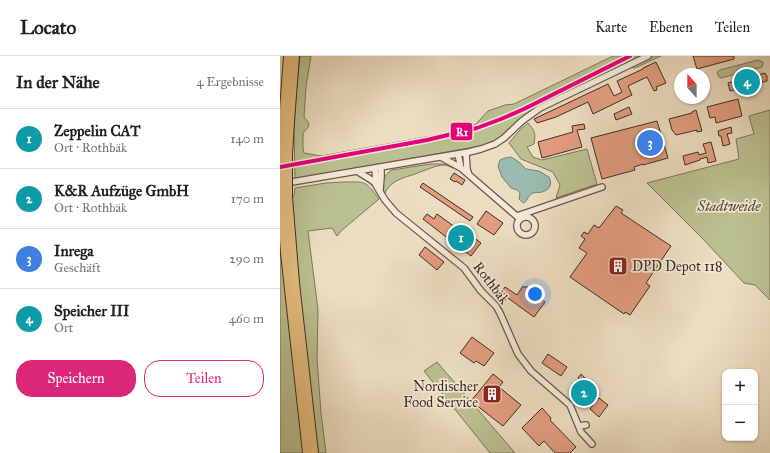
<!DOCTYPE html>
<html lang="de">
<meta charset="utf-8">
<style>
body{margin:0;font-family:"IM FELL Great Primer",serif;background:#f6f6f6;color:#202124}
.controls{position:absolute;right:12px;bottom:12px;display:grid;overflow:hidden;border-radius:8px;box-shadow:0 1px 3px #0004}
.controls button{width:36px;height:36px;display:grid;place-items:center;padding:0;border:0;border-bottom:1px solid #e0e0e0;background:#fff;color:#202124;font:20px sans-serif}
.compass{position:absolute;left:394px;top:12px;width:36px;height:36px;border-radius:50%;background:#fff;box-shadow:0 1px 3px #0004;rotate:339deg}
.you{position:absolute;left:255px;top:238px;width:14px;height:14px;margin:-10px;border:3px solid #fff;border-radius:50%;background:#1a73e8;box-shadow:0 0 0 6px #1a73e833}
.badge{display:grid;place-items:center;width:26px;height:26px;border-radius:50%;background:#db2777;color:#fff;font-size:13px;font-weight:700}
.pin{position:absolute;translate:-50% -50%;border:2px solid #fff;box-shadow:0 1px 4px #0006}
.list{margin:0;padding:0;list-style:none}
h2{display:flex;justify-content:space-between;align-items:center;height:52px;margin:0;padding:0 16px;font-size:17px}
h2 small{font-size:13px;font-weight:400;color:#757577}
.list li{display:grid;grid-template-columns:26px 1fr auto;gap:12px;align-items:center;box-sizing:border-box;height:60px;padding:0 16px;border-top:1px solid #e0e0e0}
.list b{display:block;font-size:15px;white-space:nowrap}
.list p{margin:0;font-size:13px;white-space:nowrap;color:#757577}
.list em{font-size:13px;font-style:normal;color:#757577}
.actions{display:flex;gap:8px;padding:12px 16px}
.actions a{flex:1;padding:9px 0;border:1px solid #db2777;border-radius:16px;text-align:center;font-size:14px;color:#db2777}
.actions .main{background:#db2777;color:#fff}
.map{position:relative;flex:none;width:490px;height:397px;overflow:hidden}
header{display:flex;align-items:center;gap:24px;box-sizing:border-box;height:56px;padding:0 20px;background:#fff;border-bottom:1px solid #e0e0e0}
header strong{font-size:19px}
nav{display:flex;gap:22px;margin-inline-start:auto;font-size:14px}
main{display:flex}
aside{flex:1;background:#fff}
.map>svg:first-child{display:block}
.green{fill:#bbc090;stroke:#7c775c}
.water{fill:#99bcae;stroke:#748378}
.building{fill:#e29d7e;stroke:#3c2e27}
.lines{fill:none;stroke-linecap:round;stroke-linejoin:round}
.minor-casing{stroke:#685a4d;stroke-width:8}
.highway-casing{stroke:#3c2e27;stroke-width:10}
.minor{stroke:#f3e9d6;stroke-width:5.5}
.highway{stroke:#e6be80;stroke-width:8}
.highway-bridge-casing{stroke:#3c2e27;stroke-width:10;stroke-linecap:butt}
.highway-bridge{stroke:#e6be80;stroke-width:8}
.rail-1-casing{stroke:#f3e9d6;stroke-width:7}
.rail-1{stroke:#e5007d;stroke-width:4}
.labels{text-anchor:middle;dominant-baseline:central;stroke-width:3.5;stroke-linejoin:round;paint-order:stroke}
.park-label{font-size:14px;font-style:italic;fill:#554b3c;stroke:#f3e9d6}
.poi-label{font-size:14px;fill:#3c2e27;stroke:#f3e9d6;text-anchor:start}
.street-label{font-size:14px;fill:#3c2e27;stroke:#f3e9d6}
.line-badge{stroke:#f3e9d6;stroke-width:1.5}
.badge-label{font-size:11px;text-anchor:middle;font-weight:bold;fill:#fff}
</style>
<header>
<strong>Locato</strong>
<nav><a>Karte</a><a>Ebenen</a><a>Teilen</a></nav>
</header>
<main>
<aside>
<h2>In der Nähe<small>4 Ergebnisse</small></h2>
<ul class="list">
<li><span class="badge" style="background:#0f9aa8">1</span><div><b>Zeppelin CAT</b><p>Ort · Rothbäk</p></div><em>140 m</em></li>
<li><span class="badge" style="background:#0f9aa8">2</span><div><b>K&amp;R Aufzüge GmbH</b><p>Ort · Rothbäk</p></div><em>170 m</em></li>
<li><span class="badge" style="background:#3f7fe0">3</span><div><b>Inrega</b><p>Geschäft</p></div><em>290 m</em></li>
<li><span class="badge" style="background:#0f9aa8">4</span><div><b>Speicher III</b><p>Ort</p></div><em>460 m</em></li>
</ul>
<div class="actions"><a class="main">Speichern</a><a>Teilen</a></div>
</aside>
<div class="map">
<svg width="490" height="397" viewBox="0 0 490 397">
<rect width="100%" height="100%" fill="#ecddc0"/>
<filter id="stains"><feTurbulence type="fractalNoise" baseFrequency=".005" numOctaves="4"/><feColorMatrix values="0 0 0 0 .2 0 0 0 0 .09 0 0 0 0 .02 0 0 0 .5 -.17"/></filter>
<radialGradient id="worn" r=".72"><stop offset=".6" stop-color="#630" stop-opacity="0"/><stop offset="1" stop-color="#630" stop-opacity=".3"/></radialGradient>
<path class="green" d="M20,0H31L26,30L24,61L28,66L29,70L23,77V93L24,97L41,100L168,77L196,68L208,55L225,49L234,48L333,0H381L355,12L342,11L261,48L250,55L220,82L206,89L15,123L14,73L16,39Z
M478,4L483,6V8L482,11L441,22L439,21L437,16L440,14Z
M490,54V244L475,229L464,227L424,184L367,127L459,103L456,83L474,78L469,60Z
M248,67C255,75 256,77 254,88L247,91L253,101L262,104L307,93L317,128L276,142L280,129L273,116L241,103L229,87L239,75Z
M150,108C159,108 167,107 175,112H173C170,111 168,109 164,109C156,109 147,114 140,116C127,122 112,122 105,137L104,136C102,127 103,119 112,114Z
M63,126C86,126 85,124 99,143L61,175L57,180L52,172L28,175L38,254L37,303L41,357L46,397H0V142L14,140L15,132L46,127Z
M157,306L235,397H210L144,315Z"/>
<path class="water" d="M231,101L239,106L246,113L259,115L269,121C272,128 271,133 262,136C259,137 256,136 253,137C248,139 248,144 244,147L241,145L239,143L240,137L237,134L231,132L222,121L218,110L220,104L225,102Z"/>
<path class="building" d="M413,0H454V3L417,13Z
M376,6L386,27L376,31L377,34L374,35L367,21L348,30L352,39L313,58L308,46L276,61L257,67L254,63L328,28L334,40L342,36L337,25L363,13V12Z
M485,17V18L487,20V25L450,35L448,27Z
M458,43L462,60L436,67L435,61L430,62L427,51Z
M349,51L352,58L336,64L334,58Z
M416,54L422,75L417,76V74L396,79L392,74L389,63L412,57V56Z
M377,65L388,102L363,109V108L354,111L355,114L322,123L311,82Z
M304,68L305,73L297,74L302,91L262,102L258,86L293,76L292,70Z
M451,71L452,77L447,78L450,88L443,90L441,80H439L438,75Z
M431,86L436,105L428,107L427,101L420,103V104L405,109L403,100L418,96L419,99L426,97L423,88Z
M174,117L185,124L182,129L176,125L175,126L170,123Z
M143,127L193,161L190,165L140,131Z
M336,150L343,154L341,157L391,190L366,227L370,230L350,259L345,256L344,258L290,221L307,197L299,192L305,183L301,180L304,176L308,178L314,169L319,172Z
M206,155L223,167L214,179L197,168Z
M147,158L154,163L157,158L183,177L185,175L201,187L191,200L143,163Z
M145,191L164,206L157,214L139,199Z
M243,230L245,232L246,230L255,236L254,238L265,246L254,261L221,237L225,231L237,239Z
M192,281L214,297L204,310L196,305L194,307L180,297Z
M268,298L287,311L281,320L262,307Z
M213,318L223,326L219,331L241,349L223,370L191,345Z
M301,318L306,323L300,330L317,344L319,342L328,349L319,361L310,353L313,349L294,332L301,324L298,322Z
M262,352L271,362L270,364L296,391L290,397H275L264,385L259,390L242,372Z"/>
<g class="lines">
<g class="minor-casing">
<path id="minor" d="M186,97L187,113L189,119
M178,98L181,112L240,163
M161,101L181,112
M95,112L96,129L105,144L116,157L184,212L201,235L216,250L220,257L238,298L251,315L290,349L301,376L312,388
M77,115C84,120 90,122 96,128
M6,127L189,96L201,93L215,88L224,82L242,65L260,52L368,0
M100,134L101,121V111
M237,160L322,131
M237 170a9 9 0 1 1 18 0a9 9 0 1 1-18 0Z
M299,370L306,369"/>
</g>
<g class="highway-casing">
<path id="highway" d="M8,99L10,65L15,0
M2,100L3,67L8,0
M8,141L15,227L34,397
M1,142L5,197L27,397"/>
</g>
<use href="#minor" class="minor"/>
<use href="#highway" class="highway"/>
<g class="highway-bridge-casing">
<path id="highway-bridge" d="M8,141V99
M1,142L2,100"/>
</g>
<use href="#highway-bridge" class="highway-bridge"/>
<g class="rail-1-casing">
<path id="rail-1" d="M0,111L147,84L197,72L221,63L244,53L350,0"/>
</g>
<use href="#rail-1" class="rail-1"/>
</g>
<defs>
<g id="building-square" transform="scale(1)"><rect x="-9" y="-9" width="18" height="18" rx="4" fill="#8f2418" stroke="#f3e9d6"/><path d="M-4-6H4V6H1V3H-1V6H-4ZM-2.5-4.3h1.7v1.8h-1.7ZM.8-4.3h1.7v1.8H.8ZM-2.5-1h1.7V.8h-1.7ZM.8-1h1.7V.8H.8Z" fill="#fff"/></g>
</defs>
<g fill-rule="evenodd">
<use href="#building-square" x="338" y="210"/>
<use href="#building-square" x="212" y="338"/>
</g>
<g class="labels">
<g class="park-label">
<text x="449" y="150">Stadtweide</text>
</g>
<g class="poi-label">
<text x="352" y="210">DPD Depot 118</text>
<text x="198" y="330" text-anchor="end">Nordischer<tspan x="198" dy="16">Food Service</tspan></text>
</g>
<g class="street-label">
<text transform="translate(211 227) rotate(52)">Rothbäk</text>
</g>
</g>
<rect class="line-badge" x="170" y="66" width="23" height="19" rx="4" fill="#e5007d"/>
<g class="badge-label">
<text x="182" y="80">R1</text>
</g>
<rect width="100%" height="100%" filter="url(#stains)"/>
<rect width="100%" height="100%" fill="url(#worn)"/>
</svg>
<div class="controls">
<button>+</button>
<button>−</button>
</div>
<svg class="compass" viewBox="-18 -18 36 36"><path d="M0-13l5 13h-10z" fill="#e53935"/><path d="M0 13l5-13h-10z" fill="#757577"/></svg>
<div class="you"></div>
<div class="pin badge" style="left:181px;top:182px;background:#0f9aa8">1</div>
<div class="pin badge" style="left:304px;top:337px;background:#0f9aa8">2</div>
<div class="pin badge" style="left:370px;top:87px;background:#3f7fe0">3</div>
<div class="pin badge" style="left:467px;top:26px;background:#0f9aa8">4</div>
</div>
</main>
